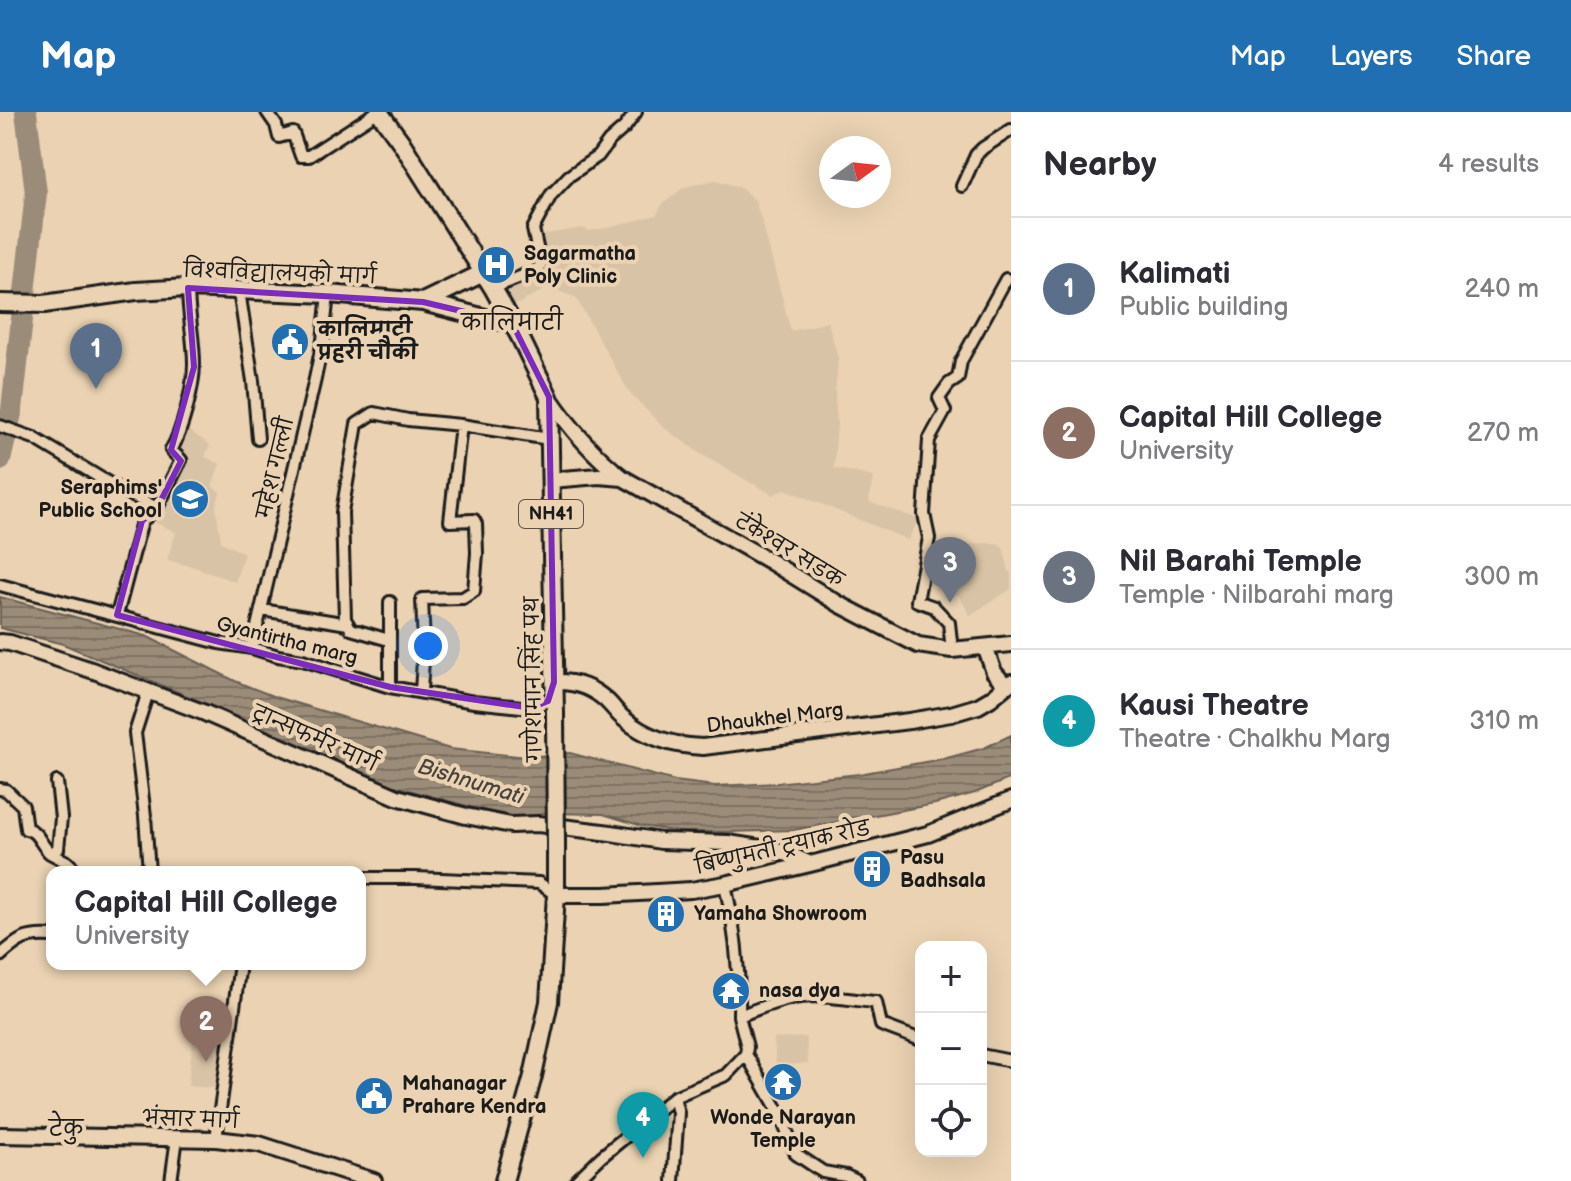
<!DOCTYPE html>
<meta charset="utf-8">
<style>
body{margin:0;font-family:"Balsamiq Sans","Playpen Sans Deva",sans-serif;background:#f7f7f7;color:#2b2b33}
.controls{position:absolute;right:24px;bottom:24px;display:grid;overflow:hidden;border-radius:16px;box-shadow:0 8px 32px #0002}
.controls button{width:72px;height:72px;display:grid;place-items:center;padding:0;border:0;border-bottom:2px solid #e1e1e2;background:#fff;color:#2b2b33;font:40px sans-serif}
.compass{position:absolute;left:819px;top:24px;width:72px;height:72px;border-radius:50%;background:#fff;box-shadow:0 8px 32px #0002;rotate:75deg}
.you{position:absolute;left:428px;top:534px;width:28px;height:28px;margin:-20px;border:6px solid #fff;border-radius:50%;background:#1a73e8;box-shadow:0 0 0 12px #1a73e833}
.badge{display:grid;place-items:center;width:52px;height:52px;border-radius:50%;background:#1f6fb2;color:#fff;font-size:26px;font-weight:700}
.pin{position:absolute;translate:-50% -66px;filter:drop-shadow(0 2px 4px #0008)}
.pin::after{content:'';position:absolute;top:42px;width:28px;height:24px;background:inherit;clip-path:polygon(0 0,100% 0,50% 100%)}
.popup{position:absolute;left:46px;top:754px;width:320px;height:104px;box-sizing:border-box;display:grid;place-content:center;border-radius:16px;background:#fff;filter:drop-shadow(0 2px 6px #0005);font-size:26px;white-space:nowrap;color:#7c7c81}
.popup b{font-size:30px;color:#2b2b33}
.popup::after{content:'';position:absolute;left:50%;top:100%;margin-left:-16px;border:16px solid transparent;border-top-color:#fff}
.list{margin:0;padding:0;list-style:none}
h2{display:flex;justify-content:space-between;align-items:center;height:104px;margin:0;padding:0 32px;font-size:34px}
h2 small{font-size:26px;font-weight:400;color:#7c7c81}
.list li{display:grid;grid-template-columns:52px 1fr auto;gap:24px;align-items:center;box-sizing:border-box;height:144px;padding:0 32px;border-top:2px solid #e1e1e2}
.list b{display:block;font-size:30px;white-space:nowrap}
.list p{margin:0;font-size:26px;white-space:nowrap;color:#7c7c81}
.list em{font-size:26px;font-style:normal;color:#7c7c81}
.icon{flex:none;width:44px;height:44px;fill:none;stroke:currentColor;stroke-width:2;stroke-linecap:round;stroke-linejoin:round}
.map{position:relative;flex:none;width:1011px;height:1069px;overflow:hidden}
header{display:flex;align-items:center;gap:48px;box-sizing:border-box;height:112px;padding:0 40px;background:#1f6fb2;color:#fff}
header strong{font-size:38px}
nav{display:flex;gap:44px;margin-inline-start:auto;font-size:28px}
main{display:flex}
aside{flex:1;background:#fff}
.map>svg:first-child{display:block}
.built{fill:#d9c3a6}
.water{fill:url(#water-rules);stroke:#685f54;stroke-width:2}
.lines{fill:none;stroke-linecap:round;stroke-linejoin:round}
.river{stroke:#9b8c79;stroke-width:22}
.minor-casing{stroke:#1c1c1c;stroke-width:16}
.secondary-casing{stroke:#1c1c1c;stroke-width:20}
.primary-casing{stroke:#1c1c1c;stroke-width:22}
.trunk-casing{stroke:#1c1c1c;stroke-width:22}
.minor{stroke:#ead2b2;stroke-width:10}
.secondary{stroke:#ead2b2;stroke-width:14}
.primary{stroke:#ead2b2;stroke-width:16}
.trunk{stroke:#ead2b2;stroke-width:16}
.trunk-bridge-casing{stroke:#1c1c1c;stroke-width:22;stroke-linecap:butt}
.trunk-bridge{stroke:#ead2b2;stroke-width:16}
.marked{fill:none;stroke:#7b2cbf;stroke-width:6;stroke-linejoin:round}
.labels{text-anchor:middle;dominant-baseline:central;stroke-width:8;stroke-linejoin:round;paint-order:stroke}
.shield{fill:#ead2b2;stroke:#5a5349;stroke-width:2}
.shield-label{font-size:18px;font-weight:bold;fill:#1c1c1c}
.poi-label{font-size:20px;font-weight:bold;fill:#1c1c1c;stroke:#ead2b2;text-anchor:start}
.street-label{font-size:20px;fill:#1c1c1c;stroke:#ead2b2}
.neighbourhood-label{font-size:22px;fill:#1c1c1c;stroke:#ead2b2}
.water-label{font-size:22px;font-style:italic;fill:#48433d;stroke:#ead2b2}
</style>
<header>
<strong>Map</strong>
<nav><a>Map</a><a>Layers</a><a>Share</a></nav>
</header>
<main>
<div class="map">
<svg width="1011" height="1069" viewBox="0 0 1011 1069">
<defs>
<pattern id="water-rules" width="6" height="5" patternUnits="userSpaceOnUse" patternTransform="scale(2)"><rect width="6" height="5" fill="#9b8c79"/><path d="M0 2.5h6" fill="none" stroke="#7e7262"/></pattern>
</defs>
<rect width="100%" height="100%" fill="#ead2b2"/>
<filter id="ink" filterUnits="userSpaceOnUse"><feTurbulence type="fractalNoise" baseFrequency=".0125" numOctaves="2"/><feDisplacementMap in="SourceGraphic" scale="16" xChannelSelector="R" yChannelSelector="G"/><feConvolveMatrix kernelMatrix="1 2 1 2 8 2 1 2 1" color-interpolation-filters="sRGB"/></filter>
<g filter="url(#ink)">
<path class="built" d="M715,68L739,75L755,88L763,114L791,219L828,210L838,246L835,284L837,312L834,356L873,365L869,390L919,407L908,428L785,377L773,383L704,344L663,315L629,280L576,186L549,175L508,197L493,176L543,142L541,123L582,116L589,119L612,115L656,103L663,92L684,75Z
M184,315L210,333L205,345L220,352L212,374L220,380L216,395L221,430L244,441L235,470L198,456L167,448L176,420L156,411V402L184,348L174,339Z
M988,431H998L1003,435L1009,459L1011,462V477L970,503L958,483L936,477L940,453H950L953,433Z
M193,924L226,927L217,976L188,974Z
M806,925L808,951L776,954L774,927Z"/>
<path class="water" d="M0,485L146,524L235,569L275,585L450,637L527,645L570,641L675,669L715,674L776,671L859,662L947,646L984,636L1011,623V666L975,681L935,692L794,718L729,720H678L642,714L603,702L544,701L531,705L504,704L386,672L300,637L223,599L63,532L0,516Z"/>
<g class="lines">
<path class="river" d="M0,348L12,297L36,81L26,0"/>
<g class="minor-casing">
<path id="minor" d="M267,0L276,13L279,25L293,21L301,44H309L377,0
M962,74L976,43L983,36L1011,18
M493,176L535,159L541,153L533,117L551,83L569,64L598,44L609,29L625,15L636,0
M239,179L253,269L258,327
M0,314L34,326L117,376L157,396
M0,473L219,531L252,536L278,544L303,548L390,575L474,590L531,596L548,589L551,580
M262,498L348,512
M117,503L142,409L157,396L181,348L171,338C182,320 194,274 194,252C194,227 188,202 188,176
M389,528L351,517L345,507L342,400L357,312L374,301L408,308L461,313L549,327
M252,536L315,267L323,228L328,182
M952,538L949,511L934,495L917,489L929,426L924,402L929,328L945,299L939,286L949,272L958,266L961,249L1006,167
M390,575V490
M421,579L424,533L422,487L463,486L474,479L477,441L476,412L474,408L450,409L461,313
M148,580L135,621L145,704L149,760
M57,670L61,706L58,737L50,741L67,750L78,760
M0,677L6,678L23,694L26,717C38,718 41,734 50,741
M360,766H416L539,771L556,783
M725,772C735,815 740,860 739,904
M0,844C19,827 26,822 52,824
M981,943L1011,949
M216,1027L240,852
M171,1069L177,1026
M576,1069L601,1045L674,985L726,963L746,942
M673,1069L678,1001L674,985
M857,1069L846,1064L823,1060L796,1042L778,998L746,942L747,935L739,904C757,897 774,890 793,886C820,881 849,888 876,890L881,913L921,928"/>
</g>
<g class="secondary-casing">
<path id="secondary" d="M549,285C570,316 593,343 623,366
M551,368L599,364L623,366L771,450L839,492L918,533L952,538L1011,532
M0,530L10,531L94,559L205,601L397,685L466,704L511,713L538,712L611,721L661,729L728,731L781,739L810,752
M985,535L994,560L1006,574
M554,570C574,569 591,574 606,588C612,593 616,600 623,606C645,625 674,634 703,635L909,609L951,602L978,594L990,587L1011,570
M556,783H604L691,778L725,772L810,752L928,722L1011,688
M0,1023L216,1027L259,1032L374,1069"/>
</g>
<g class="primary-casing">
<path id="primary" d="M423,190L483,161
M0,191L44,192L136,179L188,176L328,182L423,190L485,206L512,211"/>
</g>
<g class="trunk-casing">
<path id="trunk" d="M379,0L401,30L493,176L520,225L549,285L555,602
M504,1069L533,964L549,890L556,783V731"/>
</g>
<use href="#minor" class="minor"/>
<use href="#secondary" class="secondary"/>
<use href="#primary" class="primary"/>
<use href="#trunk" class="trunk"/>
<g class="trunk-bridge-casing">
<path id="trunk-bridge" d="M555,602L556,731"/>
</g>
<use href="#trunk-bridge" class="trunk-bridge"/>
</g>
</g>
<path class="marked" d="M188,176L423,190L512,211L549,285L554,570L548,589L531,596L390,575L117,503L142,409L157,396L181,349L171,338L194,255Z"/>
<defs>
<g id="hospital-disc" transform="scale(2)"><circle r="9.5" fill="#1f6fb2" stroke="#ead2b2"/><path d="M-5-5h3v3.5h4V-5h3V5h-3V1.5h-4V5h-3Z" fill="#fff"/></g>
<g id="civic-disc" transform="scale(2)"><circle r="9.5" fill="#1f6fb2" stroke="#ead2b2"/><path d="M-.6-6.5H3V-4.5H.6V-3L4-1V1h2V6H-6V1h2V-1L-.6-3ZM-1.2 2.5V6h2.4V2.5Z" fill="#fff"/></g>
<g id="school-disc" transform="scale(2)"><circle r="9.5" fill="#1f6fb2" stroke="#ead2b2"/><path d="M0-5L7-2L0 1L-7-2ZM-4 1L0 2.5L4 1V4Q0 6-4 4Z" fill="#fff"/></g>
<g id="building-disc" transform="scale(2)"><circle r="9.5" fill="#1f6fb2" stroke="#ead2b2"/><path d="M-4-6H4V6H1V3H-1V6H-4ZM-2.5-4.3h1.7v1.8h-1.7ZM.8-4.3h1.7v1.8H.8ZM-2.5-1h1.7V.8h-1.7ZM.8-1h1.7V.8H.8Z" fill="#fff"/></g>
<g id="temple-disc" transform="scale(2)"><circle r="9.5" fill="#1f6fb2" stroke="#ead2b2"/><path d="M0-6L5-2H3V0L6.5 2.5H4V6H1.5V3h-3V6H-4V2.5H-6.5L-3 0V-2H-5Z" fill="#fff"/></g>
</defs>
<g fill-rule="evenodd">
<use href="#hospital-disc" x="496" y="153"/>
<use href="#civic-disc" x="290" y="230"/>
<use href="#school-disc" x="190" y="387"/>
<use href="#building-disc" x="872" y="757"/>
<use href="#building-disc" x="666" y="802"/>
<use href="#temple-disc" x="731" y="879"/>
<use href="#temple-disc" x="783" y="970"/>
<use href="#civic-disc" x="374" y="984"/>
</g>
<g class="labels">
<rect class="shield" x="519" y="388" width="64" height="28" rx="6"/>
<g class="shield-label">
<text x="551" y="402">NH41</text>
</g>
<g class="poi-label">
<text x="524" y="142">Sagarmatha<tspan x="524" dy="23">Poly Clinic</tspan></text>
<text x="318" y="218">कालिमाटी<tspan x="318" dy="23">प्रहरी चौकी</tspan></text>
<text x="162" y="376" text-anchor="end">Seraphims'<tspan x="162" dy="23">Public School</tspan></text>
<text x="900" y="746">Pasu<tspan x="900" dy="23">Badhsala</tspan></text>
<text x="694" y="802">Yamaha Showroom</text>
<text x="759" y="879">nasa dya</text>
<text x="402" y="972">Mahanagar<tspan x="402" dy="23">Prahare Kendra</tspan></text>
<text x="783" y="1006" text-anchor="middle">Wonde Narayan<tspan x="783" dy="23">Temple</tspan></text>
</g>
<g class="street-label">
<text transform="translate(280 162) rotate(2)">विश्वविद्यालयको मार्ग</text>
<text transform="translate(276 356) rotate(-77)">महेश गल्ली</text>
<text transform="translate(789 439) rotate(31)">टंकेश्वर सडक</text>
<text transform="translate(287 529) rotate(14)">Gyantirtha marg</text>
<text transform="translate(534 567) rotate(-91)">गणेशमान सिंह पथ</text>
<text transform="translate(775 606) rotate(-7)">Dhaukhel Marg</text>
<text transform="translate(315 627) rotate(24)">ट्रान्सफर्मर मार्ग</text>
<text transform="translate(783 736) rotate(-13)">बिष्णुमती ट्रयाक रोड</text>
<text transform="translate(191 1008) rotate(2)">भंसार मार्ग</text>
</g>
<g class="neighbourhood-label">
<text x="512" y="211">कालिमाटी</text>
<text x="66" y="1017">टेकु</text>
</g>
<g class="water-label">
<text transform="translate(471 670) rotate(17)">Bishnumati</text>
</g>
</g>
</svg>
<div class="controls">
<button>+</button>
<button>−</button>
<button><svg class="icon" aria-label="locate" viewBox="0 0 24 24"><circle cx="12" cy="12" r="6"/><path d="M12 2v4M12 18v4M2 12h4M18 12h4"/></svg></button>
</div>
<svg class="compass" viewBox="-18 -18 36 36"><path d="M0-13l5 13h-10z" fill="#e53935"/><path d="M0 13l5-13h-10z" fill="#7c7c81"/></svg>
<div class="you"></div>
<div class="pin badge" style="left:96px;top:277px;background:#5c6f8a">1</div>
<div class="pin badge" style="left:206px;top:950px;background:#8d6e63">2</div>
<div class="popup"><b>Capital Hill College</b>University</div>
<div class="pin badge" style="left:950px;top:491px;background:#6b7280">3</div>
<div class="pin badge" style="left:643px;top:1046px;background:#0f9aa8">4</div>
</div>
<aside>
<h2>Nearby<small>4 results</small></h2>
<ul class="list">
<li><span class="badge" style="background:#5c6f8a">1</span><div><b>Kalimati</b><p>Public building</p></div><em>240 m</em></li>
<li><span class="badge" style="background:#8d6e63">2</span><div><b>Capital Hill College</b><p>University</p></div><em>270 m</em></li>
<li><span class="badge" style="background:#6b7280">3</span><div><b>Nil Barahi Temple</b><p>Temple · Nilbarahi marg</p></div><em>300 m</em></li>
<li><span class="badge" style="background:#0f9aa8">4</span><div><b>Kausi Theatre</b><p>Theatre · Chalkhu Marg</p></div><em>310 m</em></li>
</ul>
</aside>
</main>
